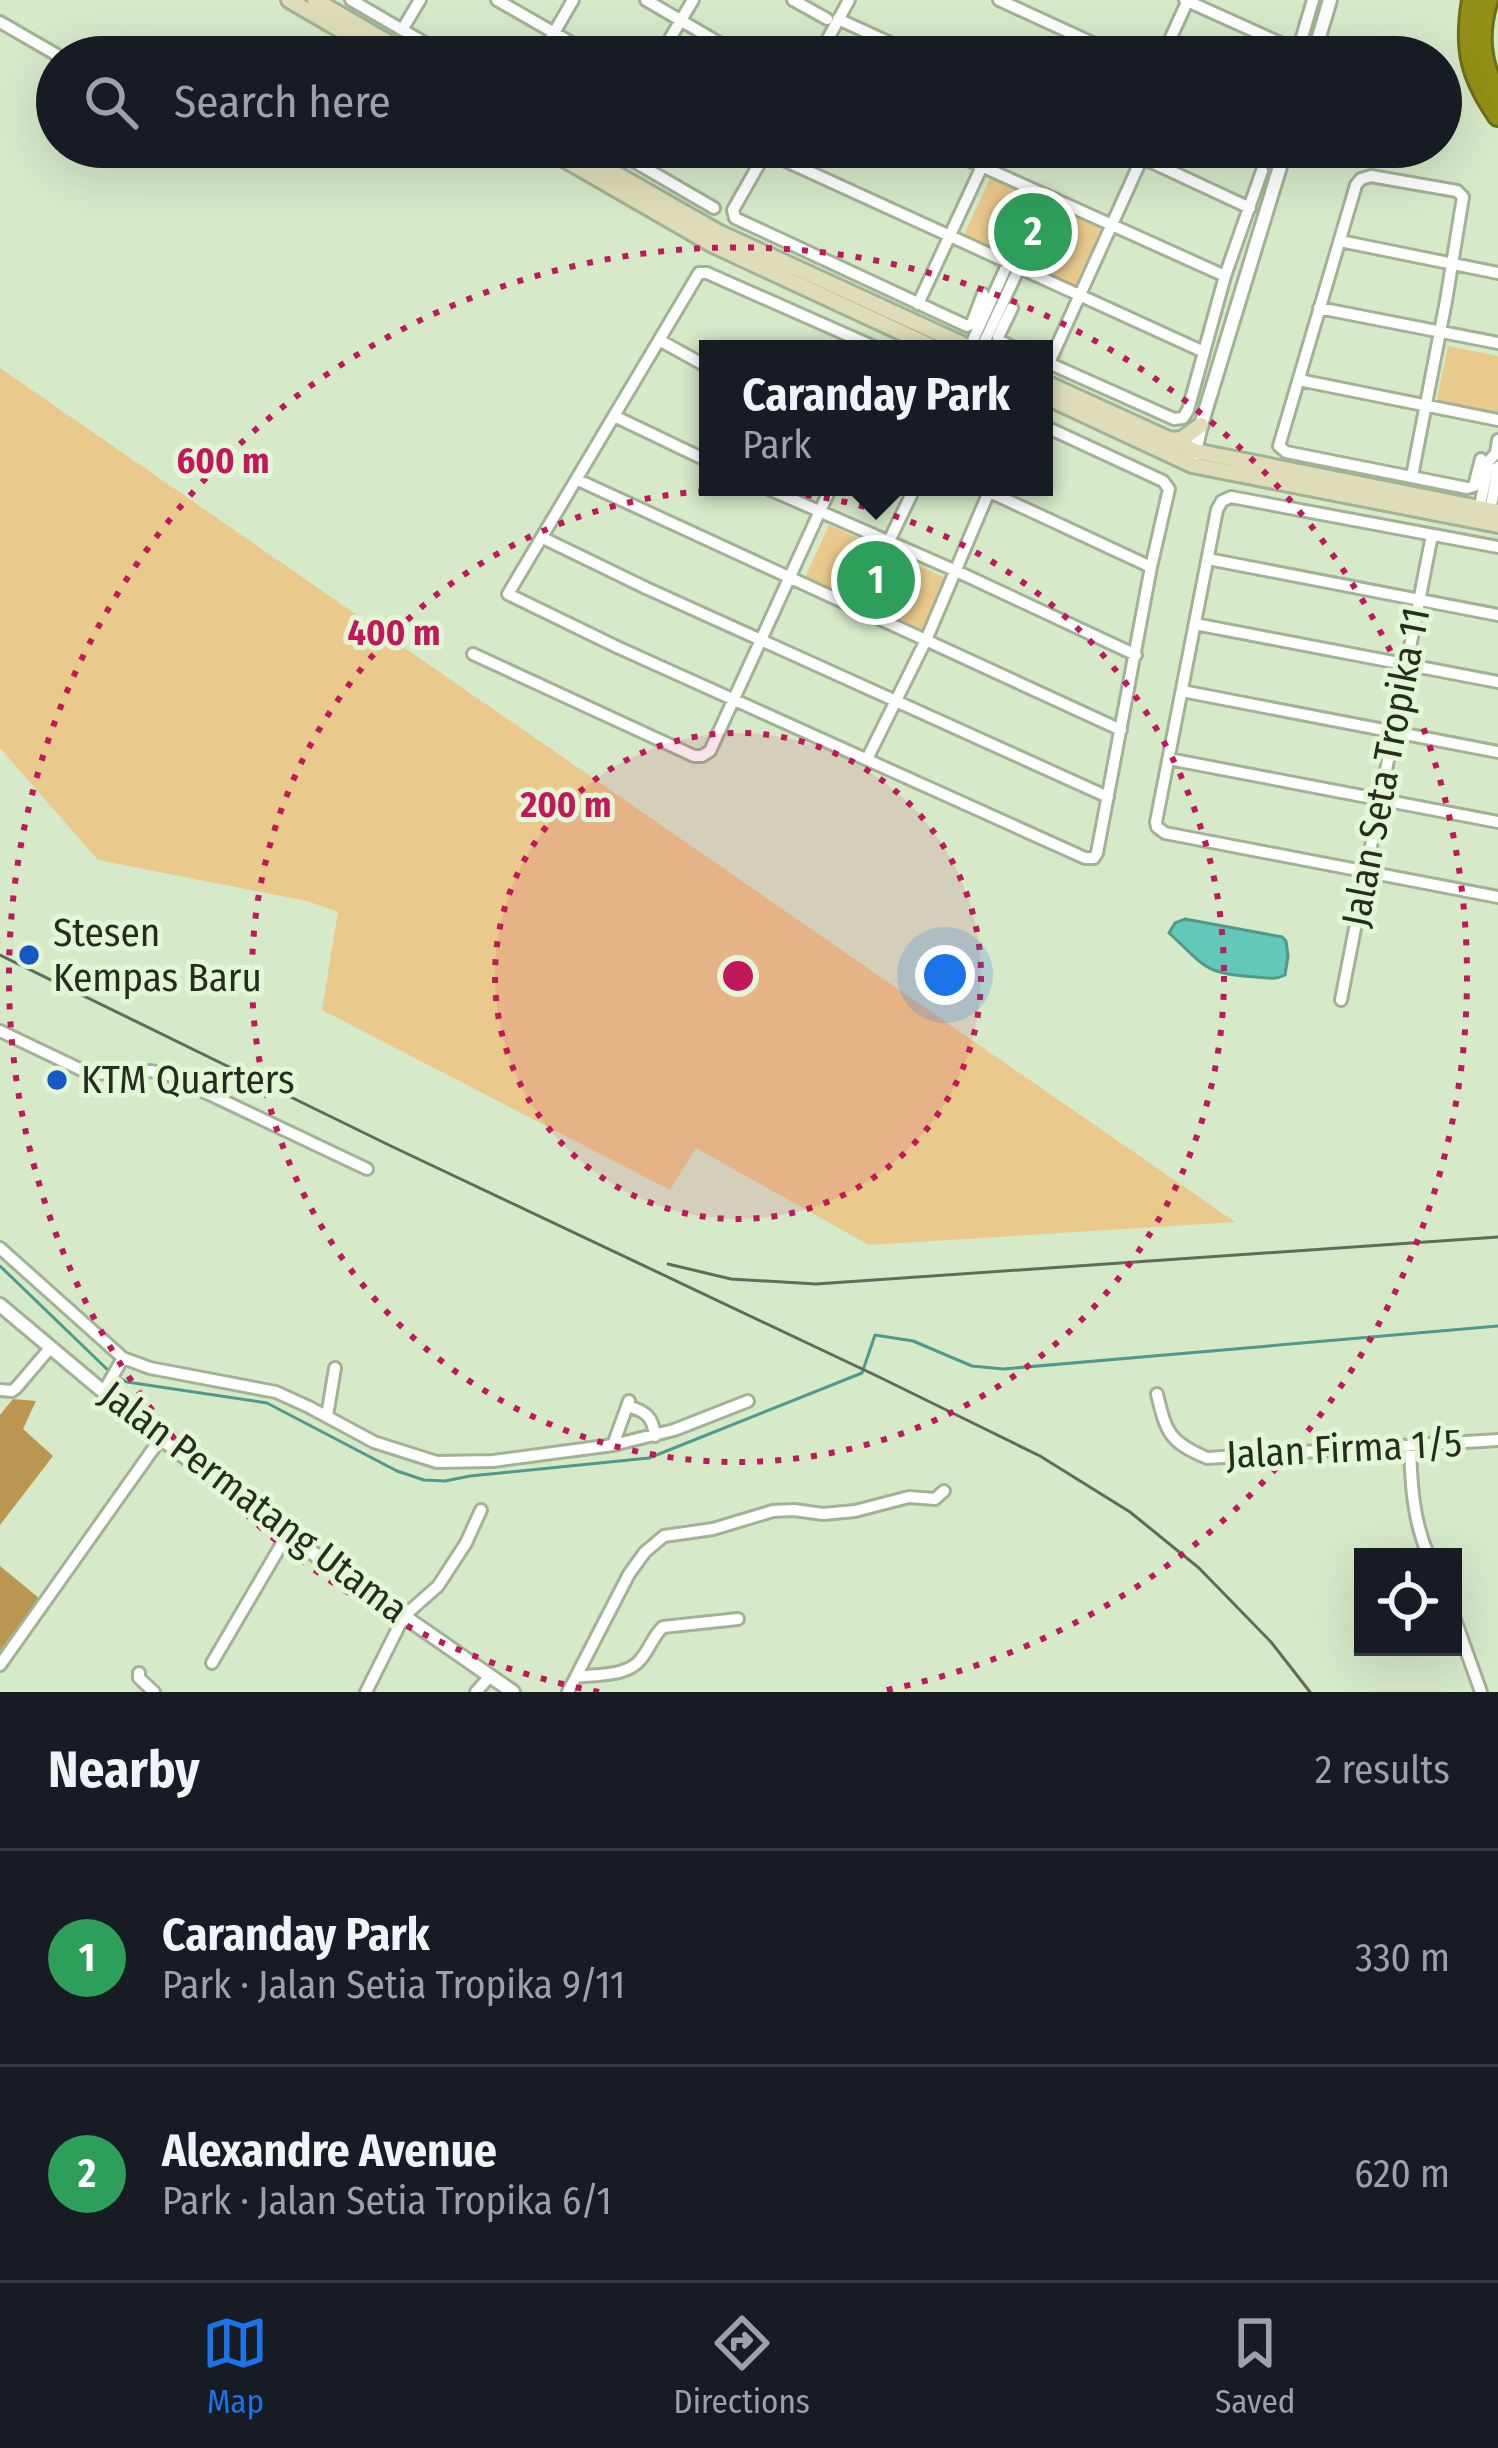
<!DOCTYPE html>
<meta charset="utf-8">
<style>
body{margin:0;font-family:"Fira Sans Condensed",sans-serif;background:#20242c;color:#f1f3f6}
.controls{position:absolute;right:36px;bottom:36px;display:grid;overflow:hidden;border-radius:0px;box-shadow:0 12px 48px #0002}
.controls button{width:108px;height:108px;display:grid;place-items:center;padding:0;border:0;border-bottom:3px solid #363941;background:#171b24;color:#f1f3f6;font:60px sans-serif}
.you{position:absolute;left:945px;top:975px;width:42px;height:42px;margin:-30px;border:9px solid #fff;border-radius:50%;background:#1a73e8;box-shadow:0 0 0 18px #1a73e833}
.badge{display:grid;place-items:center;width:78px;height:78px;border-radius:50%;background:#1a73e8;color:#fff;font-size:39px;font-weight:700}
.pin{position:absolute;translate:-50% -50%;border:6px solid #fff;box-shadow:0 3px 12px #0006}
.popup{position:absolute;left:699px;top:340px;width:354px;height:156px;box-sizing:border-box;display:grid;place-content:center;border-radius:0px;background:#171b24;filter:drop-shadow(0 3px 9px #0005);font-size:39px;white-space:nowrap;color:#9ea1a6}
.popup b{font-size:45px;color:#f1f3f6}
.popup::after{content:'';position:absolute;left:50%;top:100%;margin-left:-24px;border:24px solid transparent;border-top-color:#171b24}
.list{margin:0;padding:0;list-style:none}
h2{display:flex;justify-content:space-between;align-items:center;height:156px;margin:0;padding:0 48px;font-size:51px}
h2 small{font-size:39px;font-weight:400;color:#9ea1a6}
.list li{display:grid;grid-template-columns:78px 1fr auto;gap:36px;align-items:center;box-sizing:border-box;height:216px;padding:0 48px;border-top:3px solid #363941}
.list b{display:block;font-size:45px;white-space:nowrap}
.list p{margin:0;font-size:39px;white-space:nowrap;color:#9ea1a6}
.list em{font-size:39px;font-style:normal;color:#9ea1a6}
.icon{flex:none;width:66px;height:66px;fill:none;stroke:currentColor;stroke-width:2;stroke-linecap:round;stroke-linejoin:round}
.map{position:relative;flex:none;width:1498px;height:1692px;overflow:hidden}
.search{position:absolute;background:#171b24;box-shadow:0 12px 48px #0002;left:36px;right:36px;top:36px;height:132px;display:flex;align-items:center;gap:30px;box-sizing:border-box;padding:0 42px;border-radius:66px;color:#9ea1a6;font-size:45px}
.sheet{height:588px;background:#171b24}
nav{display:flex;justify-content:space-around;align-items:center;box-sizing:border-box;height:168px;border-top:3px solid #363941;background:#171b24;font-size:33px;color:#9ea1a6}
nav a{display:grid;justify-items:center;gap:6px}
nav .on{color:#1a73e8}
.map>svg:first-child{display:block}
.green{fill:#eac98d}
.forest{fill:#bb9651}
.water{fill:#61c8ba;stroke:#4f9a8c;stroke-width:3}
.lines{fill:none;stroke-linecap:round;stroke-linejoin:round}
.stream{stroke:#4f9a8c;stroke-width:3}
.minor-casing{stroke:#a1b394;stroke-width:16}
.tertiary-casing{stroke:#a1b394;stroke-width:18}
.secondary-casing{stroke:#a1b394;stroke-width:20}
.motorway-casing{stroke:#6d6d1a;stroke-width:24}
.minor{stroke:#fff;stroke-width:10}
.tertiary{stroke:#fff;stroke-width:12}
.secondary{stroke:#dfddb9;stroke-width:14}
.motorway{stroke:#948f16;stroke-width:18}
.rail{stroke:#606c58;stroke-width:3}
.ring{fill:none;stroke:#c2185b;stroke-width:6;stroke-dasharray:6 12}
.poi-dot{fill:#1659c4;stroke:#e3f6d6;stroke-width:4.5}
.labels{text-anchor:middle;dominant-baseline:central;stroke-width:10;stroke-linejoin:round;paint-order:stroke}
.street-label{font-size:39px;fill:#252d20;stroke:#e3f6d6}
.poi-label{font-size:39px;fill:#252d20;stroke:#e3f6d6;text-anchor:start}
.centre{fill:#c2185b;stroke:#e3f6d6;stroke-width:6}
.ring-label{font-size:36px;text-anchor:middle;font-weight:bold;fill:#c2185b;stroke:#e3f6d6;stroke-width:10;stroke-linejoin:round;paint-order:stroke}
</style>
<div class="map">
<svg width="1498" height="1692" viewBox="0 0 1498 1692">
<rect width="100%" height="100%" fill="#d6e9c9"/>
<path class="green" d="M990,178L1102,229L1076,286L964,235Z
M1448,346L1498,356V416L1436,404Z
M0,368L1235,1222L869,1245L696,1148L670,1190L322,1010L338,912L307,901L98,860L0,748Z
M829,525L948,579L922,634L804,580Z"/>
<path class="forest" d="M13,1399L36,1401L23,1429L53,1456L0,1525V1415Z
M0,1566L39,1598L0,1651Z"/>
<path class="water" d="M1185,919L1282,937L1286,941L1288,956L1285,975C1275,980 1268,978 1256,977C1204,974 1206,967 1169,933L1175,923Z"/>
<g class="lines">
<path class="stream" d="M0,1266L111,1373
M119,1378L127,1382L267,1403L397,1471L424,1480L445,1481L470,1476L649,1458L862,1373L875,1335L913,1341L972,1366L1003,1369L1498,1326"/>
<g class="minor-casing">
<path id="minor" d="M351,0L449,57
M497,0L596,57
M646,0L743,57
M793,0L827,19
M999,0L1123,57
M1185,0L1298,51
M838,19L921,57
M0,22L57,55
M402,30L420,0
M1297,54L1313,0
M540,57L573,0
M659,57L693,0
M818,57L849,0
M1162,57L1188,0
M609,147L714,208
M939,147L1225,276
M1119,147L1250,208
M767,150L733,210L735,218L967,326L972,323L983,294
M766,152L1204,352
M1265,163L1270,147
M1340,241L1498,273
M918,304L991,147
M1012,308L998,337L1000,341L1017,349
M1319,308L1498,343
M659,340L708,367
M879,349L707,273H699L508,594L617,647L1085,858H1094L1097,853L1151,567L1169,489L1163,481L1044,426
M969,349L1008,263
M981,349L1019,268
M1044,361L1174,419L1183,418L1188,410L1225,276L1262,171
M1049,363L1147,147
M1299,380L1498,420
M614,416L708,461
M1412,476L1446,301L1463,197L1457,191L1371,176L1361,179L1356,185L1279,446L1286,452L1467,488L1474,486L1481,459
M578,480L1121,730
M764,487L954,570L1136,655
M979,487L1151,567
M1479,511L1489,461L1496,453L1498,440
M1489,517L1498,467
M543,538L646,588L1108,797
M889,541L915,487
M1498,547L1231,497L1222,501L1217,510L1156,822L1157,827L1165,833L1498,897
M1208,559L1498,615
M1195,624L1498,682
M473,654L694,756H702L710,751L831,487
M1182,691L1498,752
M867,759L926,640L991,487
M1169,759L1498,822
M1341,1000L1432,535
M0,1031L90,1074L151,1071L169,1075L367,1169
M0,1248L123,1358L150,1368L276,1392L309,1407L374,1442L437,1462L493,1461L613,1445L674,1430L748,1401
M0,1390L12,1391L16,1388L51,1347
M104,1391L123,1358
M1157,1394C1166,1432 1169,1442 1207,1458L1498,1440
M627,1406C646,1411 653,1417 655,1436
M327,1416L335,1368
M613,1445L629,1401
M1410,1445C1411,1483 1413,1521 1429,1557
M1453,1614L1481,1692
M212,1663L287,1535
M0,1665L161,1438
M139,1673V1678L154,1692
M576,1677C597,1674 627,1677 641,1659C650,1648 653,1636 663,1627L738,1619
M366,1692L404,1616L438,1586L466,1543L481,1510
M476,1692L490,1676
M568,1692L629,1574L645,1552L664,1536L713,1529L773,1511L794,1510L823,1514L855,1511L909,1497L935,1499L944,1491"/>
</g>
<g class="tertiary-casing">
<path id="tertiary" d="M1313,57L1330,0
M1194,456L1201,425L1286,147
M0,1305L137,1420L287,1535L513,1692"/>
</g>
<g class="secondary-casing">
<path id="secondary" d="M289,0L387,57
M315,0L413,57
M543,147L713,245L937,349
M569,147L718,232L973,349
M1044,382L1195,451L1498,512
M1044,396L1192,465L1498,525
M1169,440L1182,439L1201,425"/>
</g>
<g class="motorway-casing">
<path id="motorway" d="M1472,0C1464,48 1470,76 1498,116
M1488,0C1478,30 1479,66 1498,93"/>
</g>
<use href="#minor" class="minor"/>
<use href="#tertiary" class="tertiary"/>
<use href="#secondary" class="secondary"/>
<use href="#motorway" class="motorway"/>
<path class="rail" d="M0,955L393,1147L877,1376L1040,1456L1130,1512L1199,1568L1271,1642L1310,1692
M668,1264L731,1279L816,1284L1498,1237"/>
</g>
<circle cx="738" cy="976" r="243" fill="#c2185b" fill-opacity=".12"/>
<g class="ring">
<circle cx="738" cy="976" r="243"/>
<circle cx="738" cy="976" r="486"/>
<path d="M599 1692A729 729 0 1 1 877 1692"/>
</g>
<g class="poi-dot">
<circle cx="29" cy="955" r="12"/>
<circle cx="57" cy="1080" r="12"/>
</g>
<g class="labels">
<g class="street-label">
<text transform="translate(1386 767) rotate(-79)">Jalan Seta Tropika 11</text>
<text transform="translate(1344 1449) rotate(-3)">Jalan Firma 1/5</text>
<text transform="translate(254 1502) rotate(37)">Jalan Permatang Utama</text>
</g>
<g class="poi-label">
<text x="53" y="933">Stesen<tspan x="53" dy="45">Kempas Baru</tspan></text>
<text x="81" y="1080">KTM Quarters</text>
</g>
</g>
<circle cx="738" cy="976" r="18" class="centre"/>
<g class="ring-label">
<text x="223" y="473">600 m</text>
<text x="394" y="645">400 m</text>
<text x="566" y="817">200 m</text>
</g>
</svg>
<div class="controls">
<button><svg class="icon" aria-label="locate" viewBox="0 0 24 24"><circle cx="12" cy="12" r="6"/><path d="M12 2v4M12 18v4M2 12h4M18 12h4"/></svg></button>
</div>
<div class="you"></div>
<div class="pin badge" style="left:876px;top:580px;background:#2e9e5b">1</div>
<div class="popup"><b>Caranday Park</b>Park</div>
<div class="pin badge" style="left:1033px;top:232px;background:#2e9e5b">2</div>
<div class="search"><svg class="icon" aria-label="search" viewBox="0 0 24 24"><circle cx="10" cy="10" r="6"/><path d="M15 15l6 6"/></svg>Search here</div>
</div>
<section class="sheet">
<h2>Nearby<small>2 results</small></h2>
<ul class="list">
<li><span class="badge" style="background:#2e9e5b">1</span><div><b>Caranday Park</b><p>Park · Jalan Setia Tropika 9/11</p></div><em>330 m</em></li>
<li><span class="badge" style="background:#2e9e5b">2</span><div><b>Alexandre Avenue</b><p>Park · Jalan Setia Tropika 6/1</p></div><em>620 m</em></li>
</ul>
</section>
<nav>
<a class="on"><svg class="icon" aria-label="map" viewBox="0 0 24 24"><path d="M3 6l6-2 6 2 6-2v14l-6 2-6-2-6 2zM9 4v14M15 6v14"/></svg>Map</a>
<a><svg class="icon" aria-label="directions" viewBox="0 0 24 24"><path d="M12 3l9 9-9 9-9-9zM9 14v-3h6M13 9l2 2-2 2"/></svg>Directions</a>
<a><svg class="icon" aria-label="saved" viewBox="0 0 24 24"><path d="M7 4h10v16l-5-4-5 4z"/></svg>Saved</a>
</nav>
